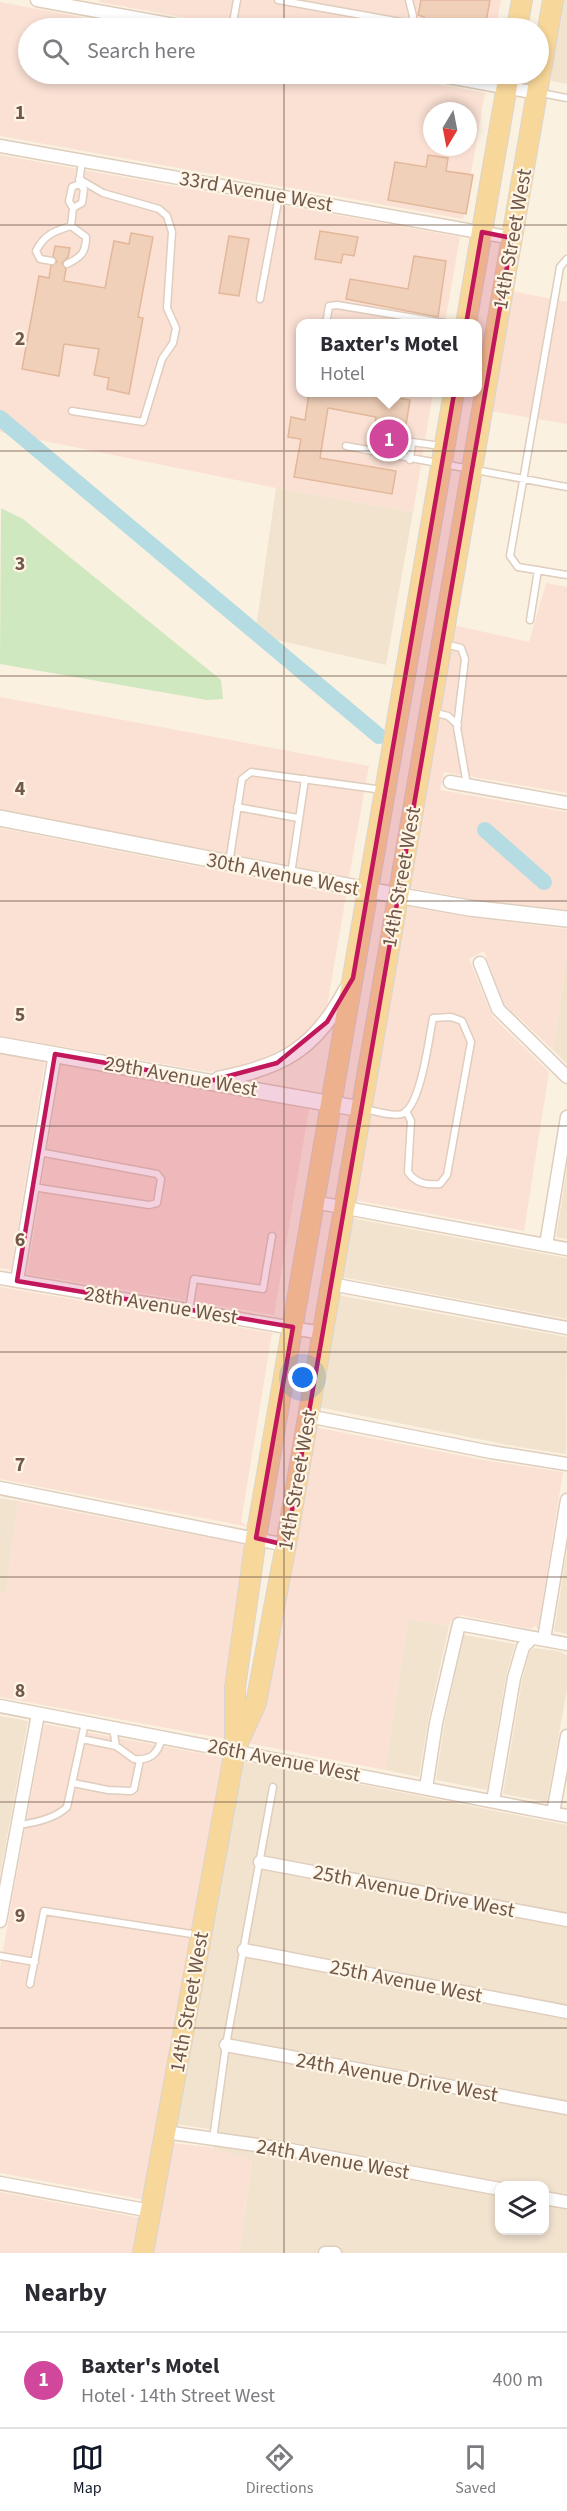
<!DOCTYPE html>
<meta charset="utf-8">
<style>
body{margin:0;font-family:"Source Sans 3",sans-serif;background:#f7f7f7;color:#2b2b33}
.controls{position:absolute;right:18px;bottom:18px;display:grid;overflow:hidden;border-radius:12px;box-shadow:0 3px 9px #0003}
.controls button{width:54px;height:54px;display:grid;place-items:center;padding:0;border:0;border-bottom:2px solid #e1e1e2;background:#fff;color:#2b2b33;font:30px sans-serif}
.compass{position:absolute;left:423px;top:102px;width:54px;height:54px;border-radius:50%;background:#fff;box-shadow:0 3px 9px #0003;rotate:190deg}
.you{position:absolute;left:303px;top:1378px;width:21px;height:21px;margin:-15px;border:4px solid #fff;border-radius:50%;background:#1a73e8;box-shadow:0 0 0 9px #1a73e833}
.badge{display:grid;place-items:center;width:39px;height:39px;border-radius:50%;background:#111827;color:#fff;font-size:20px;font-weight:700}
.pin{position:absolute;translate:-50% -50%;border:3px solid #fff;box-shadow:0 2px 6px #0006}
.popup{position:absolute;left:296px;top:319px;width:186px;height:78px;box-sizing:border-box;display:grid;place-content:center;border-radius:12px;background:#fff;filter:drop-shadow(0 2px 4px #0005);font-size:20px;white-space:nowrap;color:#7c7c81}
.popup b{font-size:22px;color:#2b2b33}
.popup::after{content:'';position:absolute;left:50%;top:100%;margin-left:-12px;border:12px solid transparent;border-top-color:#fff}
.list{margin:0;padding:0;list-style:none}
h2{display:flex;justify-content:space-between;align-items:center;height:78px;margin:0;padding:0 24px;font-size:26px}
h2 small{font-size:20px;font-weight:400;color:#7c7c81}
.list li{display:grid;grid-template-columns:39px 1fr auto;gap:18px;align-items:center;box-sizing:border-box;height:96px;padding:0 24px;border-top:2px solid #e1e1e2}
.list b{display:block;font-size:22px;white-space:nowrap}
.list p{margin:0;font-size:20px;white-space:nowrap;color:#7c7c81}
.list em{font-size:20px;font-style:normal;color:#7c7c81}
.icon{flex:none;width:33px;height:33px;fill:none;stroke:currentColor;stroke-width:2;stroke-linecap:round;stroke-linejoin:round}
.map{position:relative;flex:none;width:567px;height:2253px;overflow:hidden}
.search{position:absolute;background:#fff;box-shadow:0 3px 9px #0003;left:18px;right:18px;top:18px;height:66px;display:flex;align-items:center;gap:15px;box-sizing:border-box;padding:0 21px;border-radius:33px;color:#7c7c81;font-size:22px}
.sheet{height:174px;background:#fff}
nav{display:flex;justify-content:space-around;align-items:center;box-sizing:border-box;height:84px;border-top:2px solid #e1e1e2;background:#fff;font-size:16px;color:#7c7c81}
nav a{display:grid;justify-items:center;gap:3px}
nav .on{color:#111827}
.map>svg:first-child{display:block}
.residential{fill:#f2e3cf;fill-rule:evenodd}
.commercial{fill:#fbe1d4;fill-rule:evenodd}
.green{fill:#cfe8c0}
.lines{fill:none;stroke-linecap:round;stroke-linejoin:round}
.canal{stroke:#b6dce3;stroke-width:16}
.building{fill:#f0d0b9;stroke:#e2b79a;stroke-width:1.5}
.service-casing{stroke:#dfcdbd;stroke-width:9}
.minor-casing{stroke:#dfcdbd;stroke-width:15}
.tertiary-casing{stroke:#dfcdbd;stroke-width:18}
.primary-casing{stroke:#dad4d0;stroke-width:22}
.service{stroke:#fff;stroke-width:6}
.minor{stroke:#fff;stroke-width:12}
.tertiary{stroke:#fff;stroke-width:15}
.primary{stroke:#f8d79a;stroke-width:20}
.marked{fill:#c2185b;fill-opacity:0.2;stroke:#c2185b;stroke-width:4.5;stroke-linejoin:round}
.grid{fill:none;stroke:#715849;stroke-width:1.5;stroke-opacity:0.55}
.labels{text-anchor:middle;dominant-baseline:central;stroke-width:4.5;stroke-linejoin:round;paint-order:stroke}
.street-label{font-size:21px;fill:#715849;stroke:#fef5e6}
.grid-label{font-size:20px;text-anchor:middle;font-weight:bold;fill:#715849;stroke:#fef5e6;stroke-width:4.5;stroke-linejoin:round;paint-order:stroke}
</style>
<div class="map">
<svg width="567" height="2253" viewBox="0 0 567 2253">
<rect width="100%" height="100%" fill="#fbf1e0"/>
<path class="residential" d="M561,0H567V84L548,80Z
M276,488L413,512L386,665L255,635Z
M567,954V1064L553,1050Z
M567,1168V1239L556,1237Z
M351,1218L567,1258V1319L341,1277Z
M337,1295L567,1337L566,1454L519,1447L318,1407Z
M0,1498L18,1501L6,1594L0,1593Z
M567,1551V1634H566L554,1631Z
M408,1619L449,1626L428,1721L419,1777L385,1770Z
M464,1635L515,1644L506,1676L487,1790L436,1780L444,1725Z
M534,1648L557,1651L567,1655V1689L547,1802L503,1794L522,1680L530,1651Z
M0,1716L28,1721L0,1876Z
M241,1761L567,1825V2253H239L252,2161L209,2147L213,2148L216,2130L175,2124ZM500,2186H544V2230H500Z"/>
<path class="commercial" d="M100,0H501L496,28H241L99,2Z
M0,2L140,28H28V74H381L485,93L463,219L0,136ZM432,111H468V147H432Z
M0,155L460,237L445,323L300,324V392L433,393L413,512L276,488L0,432Z
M511,291L567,302V424L490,411Z
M546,583L567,587V793L444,772L440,790L567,812V910L470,899L407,887L453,625L529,642Z
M0,697L369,766L349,877L0,809Z
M0,828L346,896L327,1007L307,1031L291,1045L249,1064L210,1072L0,1036Z
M404,906L467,917L567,929V954L553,1050L504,1004L484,951L469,959L492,1016L549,1072L524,1231L354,1200Z
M0,1054L45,1061L11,1270L0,1268Z
M61,1064L202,1089L203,1092L210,1090L309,1109L274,1315L27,1274Z
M0,1287L272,1333L241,1522L250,1527L0,1479Z
M314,1427L489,1461L563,1472L538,1629L535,1626L531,1629L460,1615L451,1621L449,1626L408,1619L385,1770L247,1743Z
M18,1501L247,1545L226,1739L0,1697V1593L6,1594Z
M44,1724L225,1758L145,2200L0,2173V1967Z
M172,2143L209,2147L252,2160L239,2253H152Z
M0,2192L141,2218L135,2253H0Z"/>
<path class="green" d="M1,508L23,519L221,680L223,699L207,700L0,664Z"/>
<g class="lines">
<path class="canal" d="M0,418L379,736
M485,830L544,882"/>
</g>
<path class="building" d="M421,0H490L485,28H422L424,17L418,15Z
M428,155L448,158L446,171L473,175L466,214L388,200L395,162L426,167Z
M320,231L358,237L354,256L343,254L341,263L315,259Z
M131,233L153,237L138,317L143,318L129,394L107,389L109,378L94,375L99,349L64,344L59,376L22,369L39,276L49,278L51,266L57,262L53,256L55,246L70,248L68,257L62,263L66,269L64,281L105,288L114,241L129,244Z
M229,236L249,239L239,296L219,293Z
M414,256L446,261L438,317L346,299L350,279L408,289Z
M309,393H368L410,400L403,443L373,438L376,417L328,408L320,458L396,471L392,494L294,477L301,439L288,437L291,417L305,420Z"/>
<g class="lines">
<g class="service-casing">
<path id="service" d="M278,0L412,24L411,28
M409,0L413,16L412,24
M232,28L237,0
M541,93L567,98
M79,184L72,187L69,201L73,208L82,203L84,189L79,184L82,161
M71,226L73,208
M567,259L560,267L510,556L518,567L567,575
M52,261L40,259L36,251C44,235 54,231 71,226
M67,264C81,257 86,253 86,237L71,226
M260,299L279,196
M326,324L329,306L337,305L450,324
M72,411L143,422L162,359L173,343L176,328L167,308L172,232L167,216L159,209L103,193L79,179
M346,446L567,487
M410,460L412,442L441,446
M530,620L538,570
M445,644L461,648L465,659L457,727L467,785
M432,712L448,716L458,725
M237,807L298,818
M229,863L242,779L251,772L383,790
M291,874L305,779
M365,1109C375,1111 392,1117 402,1114C421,1107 429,1037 433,1018L451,1017L462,1021L471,1042L447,1175L440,1184C427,1185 416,1184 408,1172L411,1121L406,1111
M33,1187L149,1205L157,1203L161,1179L157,1174L39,1152
M189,1310L194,1279L263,1289L272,1236
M113,1728L116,1746L134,1759C151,1761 158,1753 162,1738
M82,1739L116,1746
M73,1783L108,1790L131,1791L134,1789L140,1760
M18,1825C34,1823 55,1819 67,1807L85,1723
M0,1956L35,1962
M30,1984L44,1911L198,1935
M213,2139L226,2045L273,1787"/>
</g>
<g class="minor-casing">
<path id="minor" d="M37,0L191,28
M432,74L537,93
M0,146L512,238
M450,782L567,803
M480,963L498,1009L567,1077
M314,1202L567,1249
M546,1245L567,1117
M0,1278L322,1333
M17,1281L55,1054
M331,1284L567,1328
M308,1416L491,1452L567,1464
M0,1488L286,1545
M544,1639L567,1500
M0,1706L567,1816
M426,1788L436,1723L459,1624L567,1644
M493,1801L514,1678L523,1647L532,1638
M553,1813L567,1736
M260,1862L567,1920
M0,1921L38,1714
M244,1950L567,2012
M226,2045L567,2108
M165,2132L285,2149L500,2189
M0,2183L151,2211
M544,2198L567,2202
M325,2253H335"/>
</g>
<g class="tertiary-casing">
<path id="tertiary" d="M0,818L368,890L469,908L567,919
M0,1045L361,1109
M219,1079C283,1067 316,1048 347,989"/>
</g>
<g class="primary-casing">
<path id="primary" d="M517,28L522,0
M466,324L509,74
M237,1745L256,1703L286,1545L553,0
M143,2253L235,1750V1688L256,1538L454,392"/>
</g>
<use href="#service" class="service"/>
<use href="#minor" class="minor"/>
<use href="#tertiary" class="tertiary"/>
<use href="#primary" class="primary"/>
</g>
<path class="marked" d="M482,232L512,238L286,1545L256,1538L293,1327L17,1281L55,1054L210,1081L277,1063L327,1022L353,978Z"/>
<path class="grid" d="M284,0V28M284,74V2253M0,225H567M0,451H567M0,676H567M0,901H567M0,1126H567M0,1352H567M0,1577H567M0,1802H567M0,2028H567"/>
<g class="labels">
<g class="street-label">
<text transform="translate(256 191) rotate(10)">33rd Avenue West</text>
<text transform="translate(512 239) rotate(-80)">14th Street West</text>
<text transform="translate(283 874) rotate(11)">30th Avenue West</text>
<text transform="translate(401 877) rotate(-80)">14th Street West</text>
<text transform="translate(181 1076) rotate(10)">29th Avenue West</text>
<text transform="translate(161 1305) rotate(9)">28th Avenue West</text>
<text transform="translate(297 1480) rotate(-80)">14th Street West</text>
<text transform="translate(284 1760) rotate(11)">26th Avenue West</text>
<text transform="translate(414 1891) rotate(11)">25th Avenue Drive West</text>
<text transform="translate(406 1981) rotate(11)">25th Avenue West</text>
<text transform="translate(189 2002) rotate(-80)">14th Street West</text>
<text transform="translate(397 2077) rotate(10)">24th Avenue Drive West</text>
<text transform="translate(333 2159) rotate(10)">24th Avenue West</text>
</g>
</g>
<g class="grid-label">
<text x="20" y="119">1</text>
<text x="20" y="345">2</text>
<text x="20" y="570">3</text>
<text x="20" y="795">4</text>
<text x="20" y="1021">5</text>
<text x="20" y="1246">6</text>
<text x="20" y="1471">7</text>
<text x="20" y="1697">8</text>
<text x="20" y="1922">9</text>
</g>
</svg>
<div class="controls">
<button><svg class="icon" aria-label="layers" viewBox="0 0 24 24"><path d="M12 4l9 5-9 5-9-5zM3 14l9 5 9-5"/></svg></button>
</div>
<svg class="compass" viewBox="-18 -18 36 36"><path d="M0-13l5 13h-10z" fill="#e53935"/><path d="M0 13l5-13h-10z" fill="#7c7c81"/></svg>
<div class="you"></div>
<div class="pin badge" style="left:389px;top:439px;background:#d1479c">1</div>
<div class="popup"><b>Baxter's Motel</b>Hotel</div>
<div class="search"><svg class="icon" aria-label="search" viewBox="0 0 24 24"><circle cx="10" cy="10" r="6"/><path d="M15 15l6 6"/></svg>Search here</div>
</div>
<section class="sheet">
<h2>Nearby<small></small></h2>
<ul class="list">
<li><span class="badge" style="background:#d1479c">1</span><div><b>Baxter's Motel</b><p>Hotel · 14th Street West</p></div><em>400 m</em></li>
</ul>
</section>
<nav>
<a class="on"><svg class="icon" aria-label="map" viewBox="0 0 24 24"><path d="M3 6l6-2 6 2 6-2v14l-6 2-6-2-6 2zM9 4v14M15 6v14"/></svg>Map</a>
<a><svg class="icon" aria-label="directions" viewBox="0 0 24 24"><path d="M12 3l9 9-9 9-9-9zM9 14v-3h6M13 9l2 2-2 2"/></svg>Directions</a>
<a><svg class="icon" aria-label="saved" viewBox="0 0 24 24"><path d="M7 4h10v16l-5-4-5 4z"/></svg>Saved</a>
</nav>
